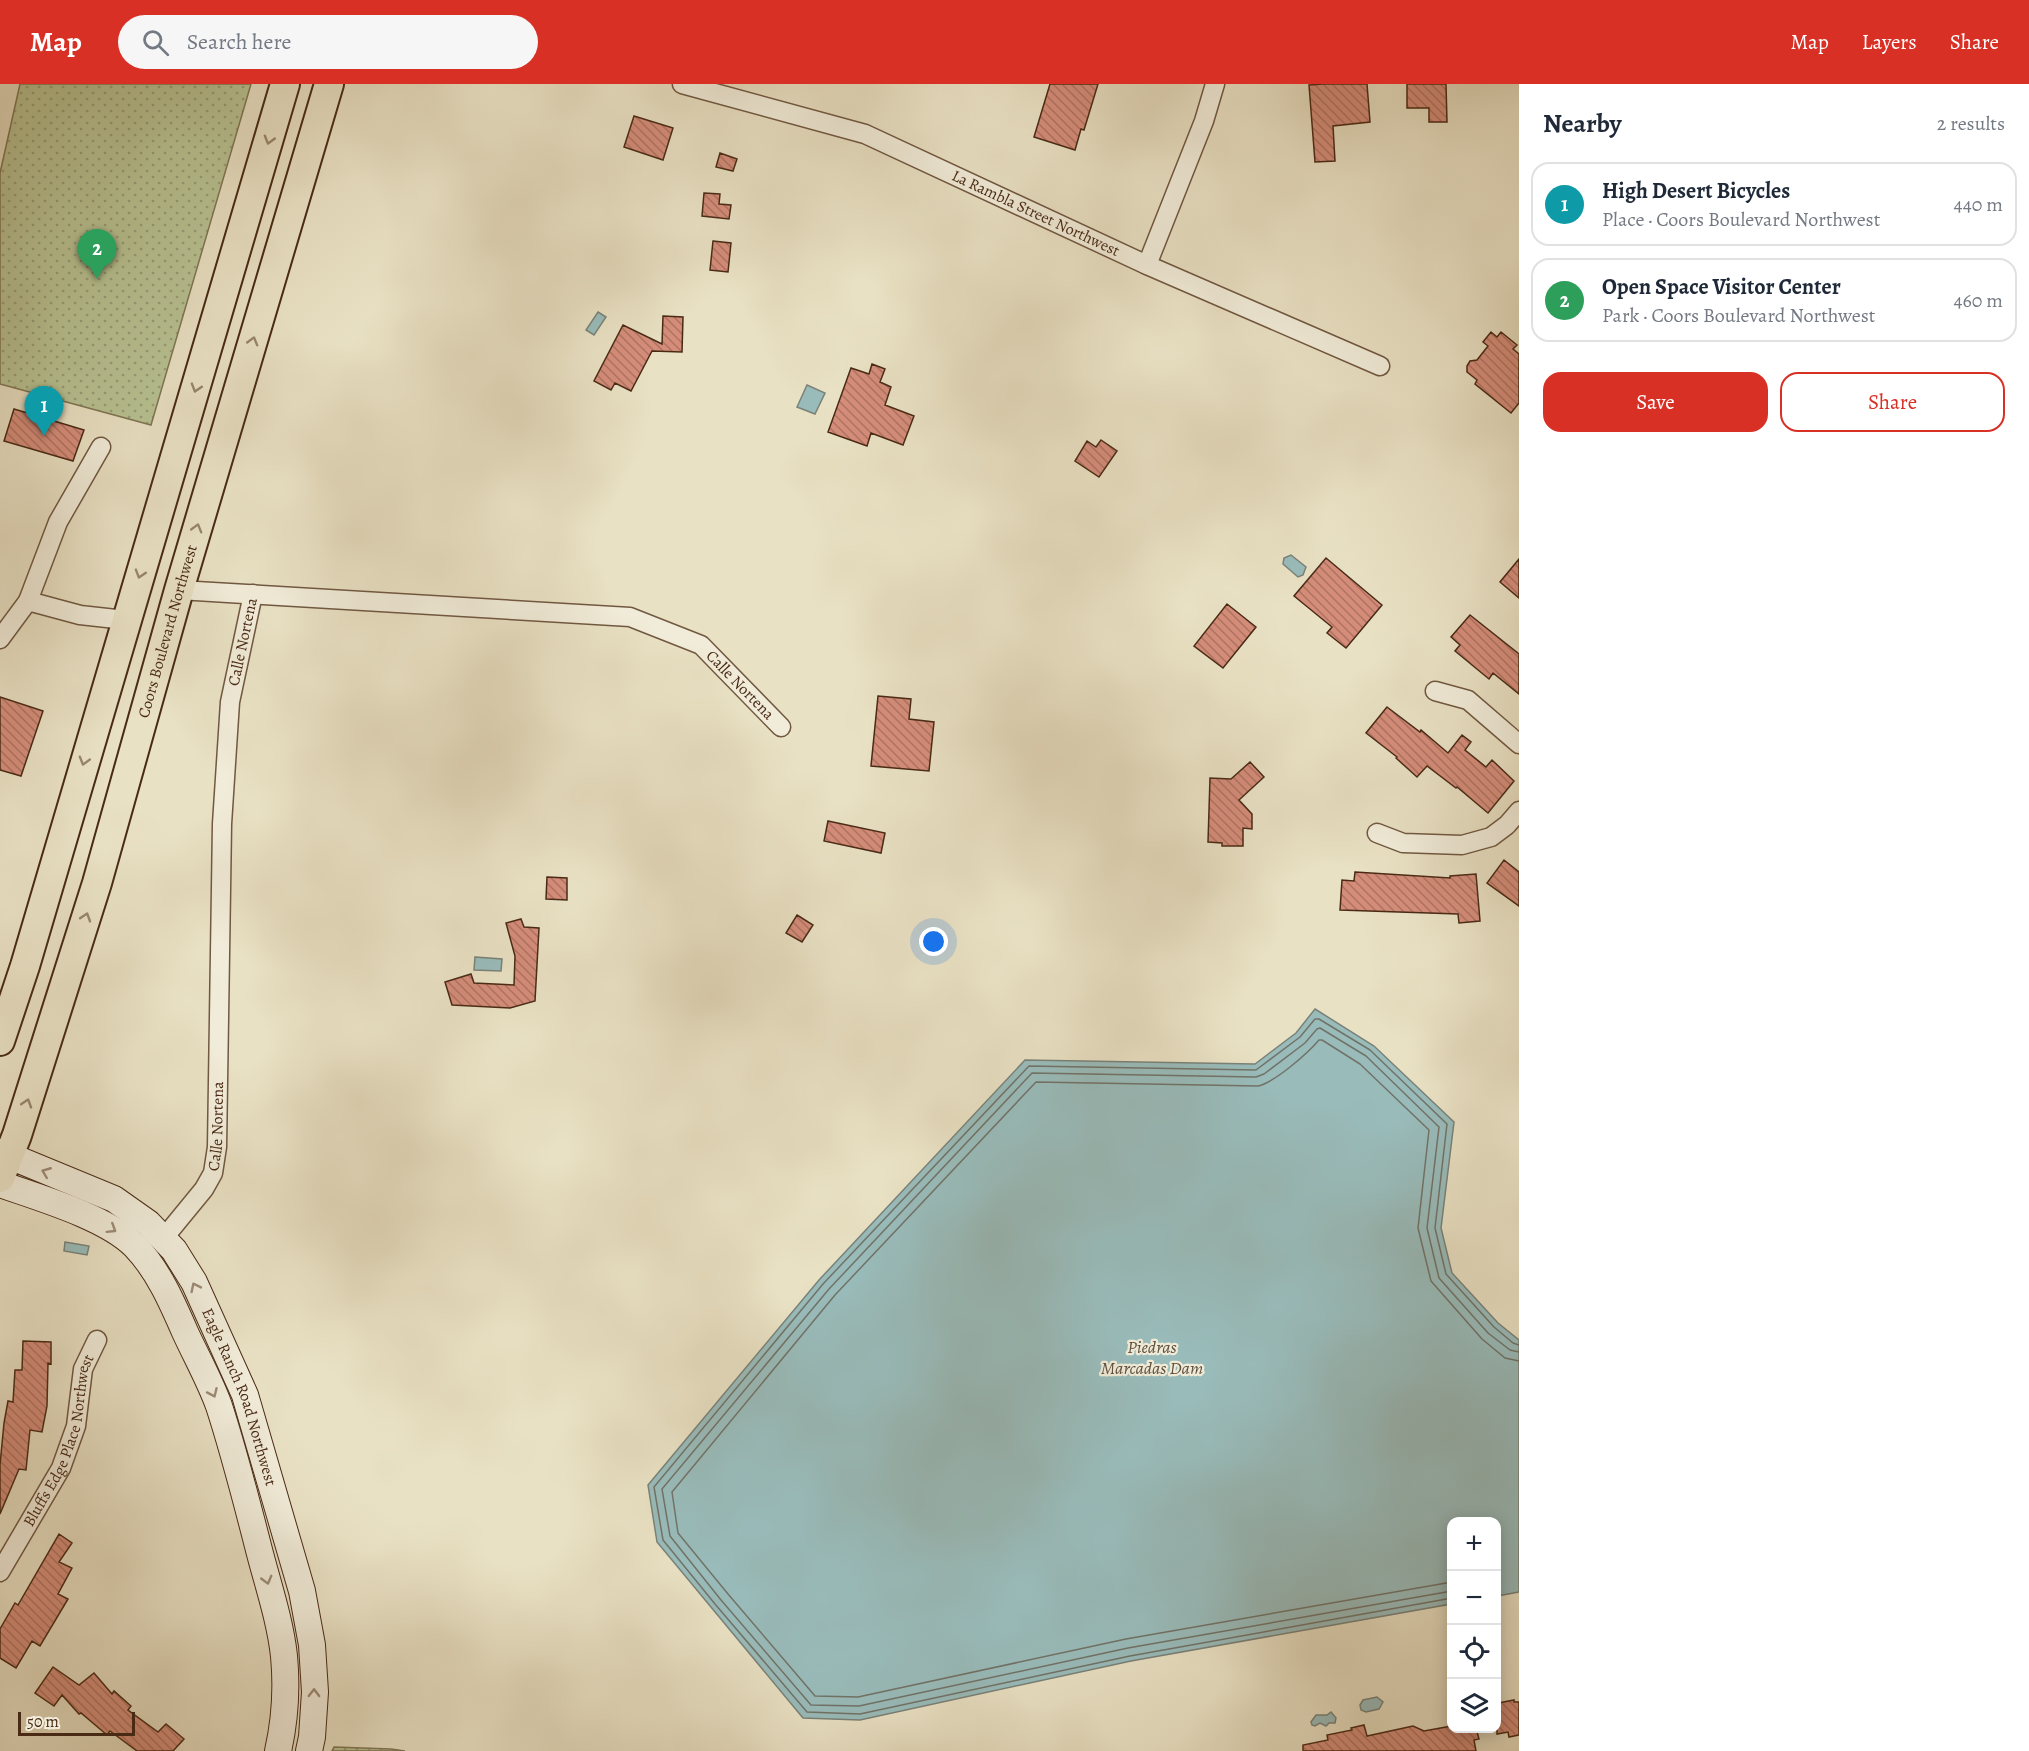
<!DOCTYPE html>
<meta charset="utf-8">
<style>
body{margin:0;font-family:Alegreya,serif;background:#f6f6f7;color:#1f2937}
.controls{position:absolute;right:18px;bottom:18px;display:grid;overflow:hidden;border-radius:12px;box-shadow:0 3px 15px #0003}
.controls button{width:54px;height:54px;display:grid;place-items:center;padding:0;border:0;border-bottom:2px solid #e0e1e3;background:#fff;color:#1f2937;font:30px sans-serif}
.scale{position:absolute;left:18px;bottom:15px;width:117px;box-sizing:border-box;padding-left:6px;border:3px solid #492a15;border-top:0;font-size:16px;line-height:21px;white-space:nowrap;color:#492a15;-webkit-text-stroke:4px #f1ecd9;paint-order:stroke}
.you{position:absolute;left:934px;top:858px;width:21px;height:21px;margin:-15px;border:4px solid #fff;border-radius:50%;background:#1a73e8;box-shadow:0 0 0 9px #1a73e833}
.badge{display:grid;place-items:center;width:39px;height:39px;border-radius:50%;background:#d93025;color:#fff;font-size:20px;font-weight:700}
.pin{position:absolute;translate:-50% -50px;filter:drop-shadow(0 2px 3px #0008)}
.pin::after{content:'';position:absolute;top:32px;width:21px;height:18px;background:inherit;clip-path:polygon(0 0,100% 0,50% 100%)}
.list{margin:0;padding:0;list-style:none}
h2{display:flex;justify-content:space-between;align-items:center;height:78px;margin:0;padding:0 24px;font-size:26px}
h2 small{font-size:20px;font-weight:400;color:#747a83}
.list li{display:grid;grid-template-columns:39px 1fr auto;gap:18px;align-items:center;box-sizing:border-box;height:84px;margin:0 12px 12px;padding:0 12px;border:2px solid #e0e1e3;border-radius:18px}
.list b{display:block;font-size:22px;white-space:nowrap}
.list p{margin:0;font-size:20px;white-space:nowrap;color:#747a83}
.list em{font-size:20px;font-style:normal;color:#747a83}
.actions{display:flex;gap:12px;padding:18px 24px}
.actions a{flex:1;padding:14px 0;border:2px solid #d93025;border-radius:18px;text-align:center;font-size:21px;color:#d93025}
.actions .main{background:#d93025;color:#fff}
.icon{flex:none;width:33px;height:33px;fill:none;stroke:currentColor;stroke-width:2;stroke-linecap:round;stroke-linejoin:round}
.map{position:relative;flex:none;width:1519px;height:1667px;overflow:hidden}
header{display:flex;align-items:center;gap:36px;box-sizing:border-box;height:84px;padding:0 30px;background:#d93025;color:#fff}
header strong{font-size:28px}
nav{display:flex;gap:33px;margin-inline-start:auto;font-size:21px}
.search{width:420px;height:54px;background:#f6f6f7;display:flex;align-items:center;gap:15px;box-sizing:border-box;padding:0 21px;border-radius:33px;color:#747a83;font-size:22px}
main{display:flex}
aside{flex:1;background:#fff}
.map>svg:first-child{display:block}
.park{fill:url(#park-dots);stroke:#807654;stroke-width:1.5}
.water{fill:#99bcbb;stroke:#798279;stroke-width:1.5}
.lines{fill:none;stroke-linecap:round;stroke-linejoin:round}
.shore{stroke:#717368;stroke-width:1.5}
.building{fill:url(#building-back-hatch);stroke:#492a15;stroke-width:1.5}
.street-casing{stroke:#715841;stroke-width:21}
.secondary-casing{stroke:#492a15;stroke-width:28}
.primary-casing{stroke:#492a15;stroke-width:32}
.street{stroke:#f1ecd9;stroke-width:18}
.secondary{stroke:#f1ecd9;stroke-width:26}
.primary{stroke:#e9e1c4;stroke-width:28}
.oneway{stroke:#99866c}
.oneway2{stroke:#9d8b77}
.labels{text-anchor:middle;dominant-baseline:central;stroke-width:4.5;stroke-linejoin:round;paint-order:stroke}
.street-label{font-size:16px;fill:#492a15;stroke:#f1ecd9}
.water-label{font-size:18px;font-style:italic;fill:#5d4e3e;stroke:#f1ecd9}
</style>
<header>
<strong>Map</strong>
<div class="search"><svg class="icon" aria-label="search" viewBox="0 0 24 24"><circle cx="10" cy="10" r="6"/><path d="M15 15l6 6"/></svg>Search here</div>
<nav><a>Map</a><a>Layers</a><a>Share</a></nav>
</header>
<main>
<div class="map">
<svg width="1519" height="1667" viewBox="0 0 1519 1667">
<defs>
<pattern id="park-dots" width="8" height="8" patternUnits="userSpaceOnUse" patternTransform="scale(1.5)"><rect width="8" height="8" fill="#b8c293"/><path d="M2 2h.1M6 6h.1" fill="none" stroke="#989e77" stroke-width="1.8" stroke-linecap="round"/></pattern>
<pattern id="building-back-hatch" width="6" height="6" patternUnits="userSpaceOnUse" patternTransform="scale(1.5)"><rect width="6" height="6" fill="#d58d7a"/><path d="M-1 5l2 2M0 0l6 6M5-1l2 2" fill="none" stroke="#af7363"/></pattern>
</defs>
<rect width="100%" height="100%" fill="#e9e1c4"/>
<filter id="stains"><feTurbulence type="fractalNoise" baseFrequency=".00333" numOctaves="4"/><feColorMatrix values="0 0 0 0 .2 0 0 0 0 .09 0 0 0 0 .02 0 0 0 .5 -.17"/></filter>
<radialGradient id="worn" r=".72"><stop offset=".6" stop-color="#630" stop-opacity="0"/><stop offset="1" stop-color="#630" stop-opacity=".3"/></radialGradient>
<path class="park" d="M20,0H251L151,341L0,300V89Z
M334,1663L391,1665L405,1667H332Z"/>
<path class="water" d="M598,228L606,233L594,251L586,246Z
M807,301L825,309L815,330L797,323Z
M1291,471L1306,483L1303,491L1298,493L1283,480L1284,474Z
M475,873L502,875L501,887L474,886Z
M1315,925L1374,962L1454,1038L1441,1144L1452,1189L1498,1239L1519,1256V1508L1497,1512L1496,1438H1452L1451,1520L1131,1577L860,1636L803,1634L657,1458L648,1401L819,1196L1025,976L1255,980L1296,949Z
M65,1158L89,1162L87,1171L64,1167Z
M1377,1613L1383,1618L1379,1625L1366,1628L1361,1626L1360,1621L1363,1616Z
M1331,1628L1336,1634L1335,1639H1329L1326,1642L1320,1639L1315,1642L1312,1641L1311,1638L1316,1631H1327Z"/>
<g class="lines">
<path class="shore" d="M1452,1498L1126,1555L858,1613L815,1612L728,1510L678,1449L672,1408L835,1211L1036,998L1258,1002C1275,998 1307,970 1319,956H1322L1360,980L1429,1046L1418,1144L1431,1197L1482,1255L1505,1274L1519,1277
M1452,1507L1128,1564L859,1622L811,1621L721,1516L670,1452L662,1405L829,1205L1032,989L1256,993L1264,990L1305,959L1317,945L1320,944L1366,972L1439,1043L1427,1144L1439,1194L1488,1249L1510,1266L1519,1268
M1452,1514L1130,1572L860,1630L807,1628L715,1520L663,1456L654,1403L823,1200L1029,982L1256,986L1300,953L1315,935H1319L1370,966L1447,1040L1435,1144L1446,1190L1494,1243L1513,1259L1519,1261"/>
</g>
<path class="building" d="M1050,0H1098L1084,46L1081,45L1075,66L1034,53Z
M1323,0H1367L1370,38L1333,42L1335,77L1315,78L1309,1Z
M1407,0H1446L1447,38H1429V24H1407Z
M634,32L673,44L663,76L624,63Z
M720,69L737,75L733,87L716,83Z
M704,109L720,110L719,120L731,121L729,135L702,132Z
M713,157L731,159L728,188L710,186Z
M663,232L683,233L682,268L652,267L631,307L615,299L611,306L594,297L623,241L662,260Z
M1491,248L1497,253L1501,248L1517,261L1513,265L1519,270V319L1511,329L1475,300L1477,296L1467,288V282L1470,277L1477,276L1488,262L1483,258Z
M872,280L885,285L880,298L891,303L885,321L914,332L903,361L871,349L867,362L828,348L851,284L869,290Z
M14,325L84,346L73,377L4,357Z
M1101,356L1117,367L1099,393L1075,377L1087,357L1096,363Z
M1326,474L1382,521L1346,564L1327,549L1332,543L1294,512Z
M1519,475V514L1500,498Z
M1227,520L1256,543L1223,584L1194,562Z
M1470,531L1519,570V610L1493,589L1489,595L1455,567L1460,561L1451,553Z
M878,612L911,615L909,635L934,638L929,687L871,682Z
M0,613L43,627L21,692L0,686Z
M1387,623L1420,648L1421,646L1448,669L1462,651L1471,658L1465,666L1486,683L1492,676L1514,697L1488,729L1457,703L1456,704L1427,682L1417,693L1396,674L1397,673L1366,649Z
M1250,678L1264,693L1239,716L1252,730V745L1243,744V762H1222V759L1208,758L1210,694L1231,695Z
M828,737L885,749L881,769L824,757Z
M1504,776L1519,788V822L1487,799Z
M1355,788L1450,794V792L1476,790L1480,837L1459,839L1458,830L1340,826L1342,796L1354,797Z
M547,793L567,794V816L546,815Z
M797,831L813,841L802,858L786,849Z
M521,835L524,843L539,844L535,917L510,924L452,921L445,898L471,890L474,899L514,901L515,872L506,839Z
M23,1257L51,1258V1280L48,1279L47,1322L42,1348L30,1346L26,1386L19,1385L0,1430V1381L4,1339L8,1317L13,1318L15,1286H22Z
M59,1450L72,1459L59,1478L72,1484L58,1510L68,1515L40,1562L32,1557L16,1584L0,1574V1545L15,1519L18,1521Z
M53,1583L79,1601L94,1589L112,1610L114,1607L131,1622L128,1626L158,1648L166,1640L184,1655L173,1667H137L110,1647L107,1651L81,1629L79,1630L62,1611L54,1622L35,1609Z
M1514,1616V1618H1519V1651L1509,1653L1508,1648L1497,1650V1628H1499L1498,1619Z
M1364,1641L1367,1652L1413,1642L1424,1647L1452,1642V1644H1476L1479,1655L1474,1656L1476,1667H1303V1661L1328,1656L1327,1651L1352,1646L1351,1644Z"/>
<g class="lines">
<g class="street-casing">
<g id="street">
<path id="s1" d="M682,0L865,50L1147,181L1380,282"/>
<path d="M1147,181L1204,37L1215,0"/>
<path id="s2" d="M179,506L630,533L701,561L781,643"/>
<path d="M28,517L58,438L101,363"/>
<path d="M0,555L28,517L80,531L125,536"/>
<path d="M1435,607L1468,616L1519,660"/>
<path d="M1377,749L1403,759L1462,761L1491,753L1507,741L1519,727"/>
<path id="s3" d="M163,1155L204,1105L213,1089L217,1063L222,740L230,618L253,510"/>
<path id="s4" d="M0,1488L61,1384L76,1342L83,1285L97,1256"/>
</g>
</g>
<g class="secondary-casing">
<g id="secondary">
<path id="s5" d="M0,1068L114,1115L148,1139L174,1166L194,1198L245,1311L302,1507L312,1561L315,1608L312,1653L309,1667"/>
<path d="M0,1100C40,1114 106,1133 135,1162C158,1186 172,1218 185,1248C196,1272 210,1297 219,1322C234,1368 246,1415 258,1462C267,1498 280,1535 284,1572C287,1604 285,1636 278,1667"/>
</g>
</g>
<g class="primary-casing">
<g id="primary">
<path d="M0,957L25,882L285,0"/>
<path id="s6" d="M0,1094L17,1051L97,799L179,506L329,0"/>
</g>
</g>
<use href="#street" class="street"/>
<use href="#secondary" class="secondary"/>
<use href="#primary" class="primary"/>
</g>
<defs><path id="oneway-chevron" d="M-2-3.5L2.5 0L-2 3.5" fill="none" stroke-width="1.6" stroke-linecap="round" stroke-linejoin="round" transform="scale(1.5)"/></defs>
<g class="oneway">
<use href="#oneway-chevron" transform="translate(269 56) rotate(106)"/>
<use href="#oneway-chevron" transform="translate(253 257) rotate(-74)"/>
<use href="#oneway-chevron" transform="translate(196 304) rotate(107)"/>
<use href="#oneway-chevron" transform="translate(197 444) rotate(-74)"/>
<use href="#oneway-chevron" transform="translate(140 490) rotate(107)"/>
<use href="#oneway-chevron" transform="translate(84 677) rotate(106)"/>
<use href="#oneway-chevron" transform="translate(86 833) rotate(-72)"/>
<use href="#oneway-chevron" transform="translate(27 1019) rotate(-72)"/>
</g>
<g class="oneway2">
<use href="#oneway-chevron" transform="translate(46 1088) rotate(-158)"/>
<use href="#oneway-chevron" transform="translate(112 1145) rotate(32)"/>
<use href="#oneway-chevron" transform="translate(195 1203) rotate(-116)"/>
<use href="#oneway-chevron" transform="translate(213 1309) rotate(66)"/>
<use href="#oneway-chevron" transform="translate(267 1496) rotate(75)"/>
<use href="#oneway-chevron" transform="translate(314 1609) rotate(-89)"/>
</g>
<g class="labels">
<g class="street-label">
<text stroke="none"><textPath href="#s1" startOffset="378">La Rambla Street Northwest</textPath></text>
<text stroke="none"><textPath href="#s6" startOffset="572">Coors Boulevard Northwest</textPath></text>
<text stroke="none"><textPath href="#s3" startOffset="616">Calle Nortena</textPath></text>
<text stroke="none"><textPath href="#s2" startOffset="584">Calle Nortena</textPath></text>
<text stroke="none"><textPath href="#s3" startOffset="130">Calle Nortena</textPath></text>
<text stroke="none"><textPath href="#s5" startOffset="364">Eagle Ranch Road Northwest</textPath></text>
<text stroke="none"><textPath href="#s4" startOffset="146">Bluffs Edge Place Northwest</textPath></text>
</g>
<g class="water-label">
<text x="1152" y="1263">Piedras<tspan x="1152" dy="21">Marcadas Dam</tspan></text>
</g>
</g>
<rect width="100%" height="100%" filter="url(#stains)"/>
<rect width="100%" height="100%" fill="url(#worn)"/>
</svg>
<div class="controls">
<button>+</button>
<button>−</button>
<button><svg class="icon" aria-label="locate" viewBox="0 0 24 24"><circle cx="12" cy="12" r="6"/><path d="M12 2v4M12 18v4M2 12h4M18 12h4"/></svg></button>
<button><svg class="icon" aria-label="layers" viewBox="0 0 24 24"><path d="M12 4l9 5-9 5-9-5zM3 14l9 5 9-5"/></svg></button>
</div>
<div class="scale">50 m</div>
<div class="you"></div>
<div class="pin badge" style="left:44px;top:352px;background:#0f9aa8">1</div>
<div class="pin badge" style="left:97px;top:195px;background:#2e9e5b">2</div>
</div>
<aside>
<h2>Nearby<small>2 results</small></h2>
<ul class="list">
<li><span class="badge" style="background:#0f9aa8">1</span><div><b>High Desert Bicycles</b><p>Place · Coors Boulevard Northwest</p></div><em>440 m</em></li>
<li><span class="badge" style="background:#2e9e5b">2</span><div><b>Open Space Visitor Center</b><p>Park · Coors Boulevard Northwest</p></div><em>460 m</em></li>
</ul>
<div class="actions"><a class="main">Save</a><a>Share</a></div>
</aside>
</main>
